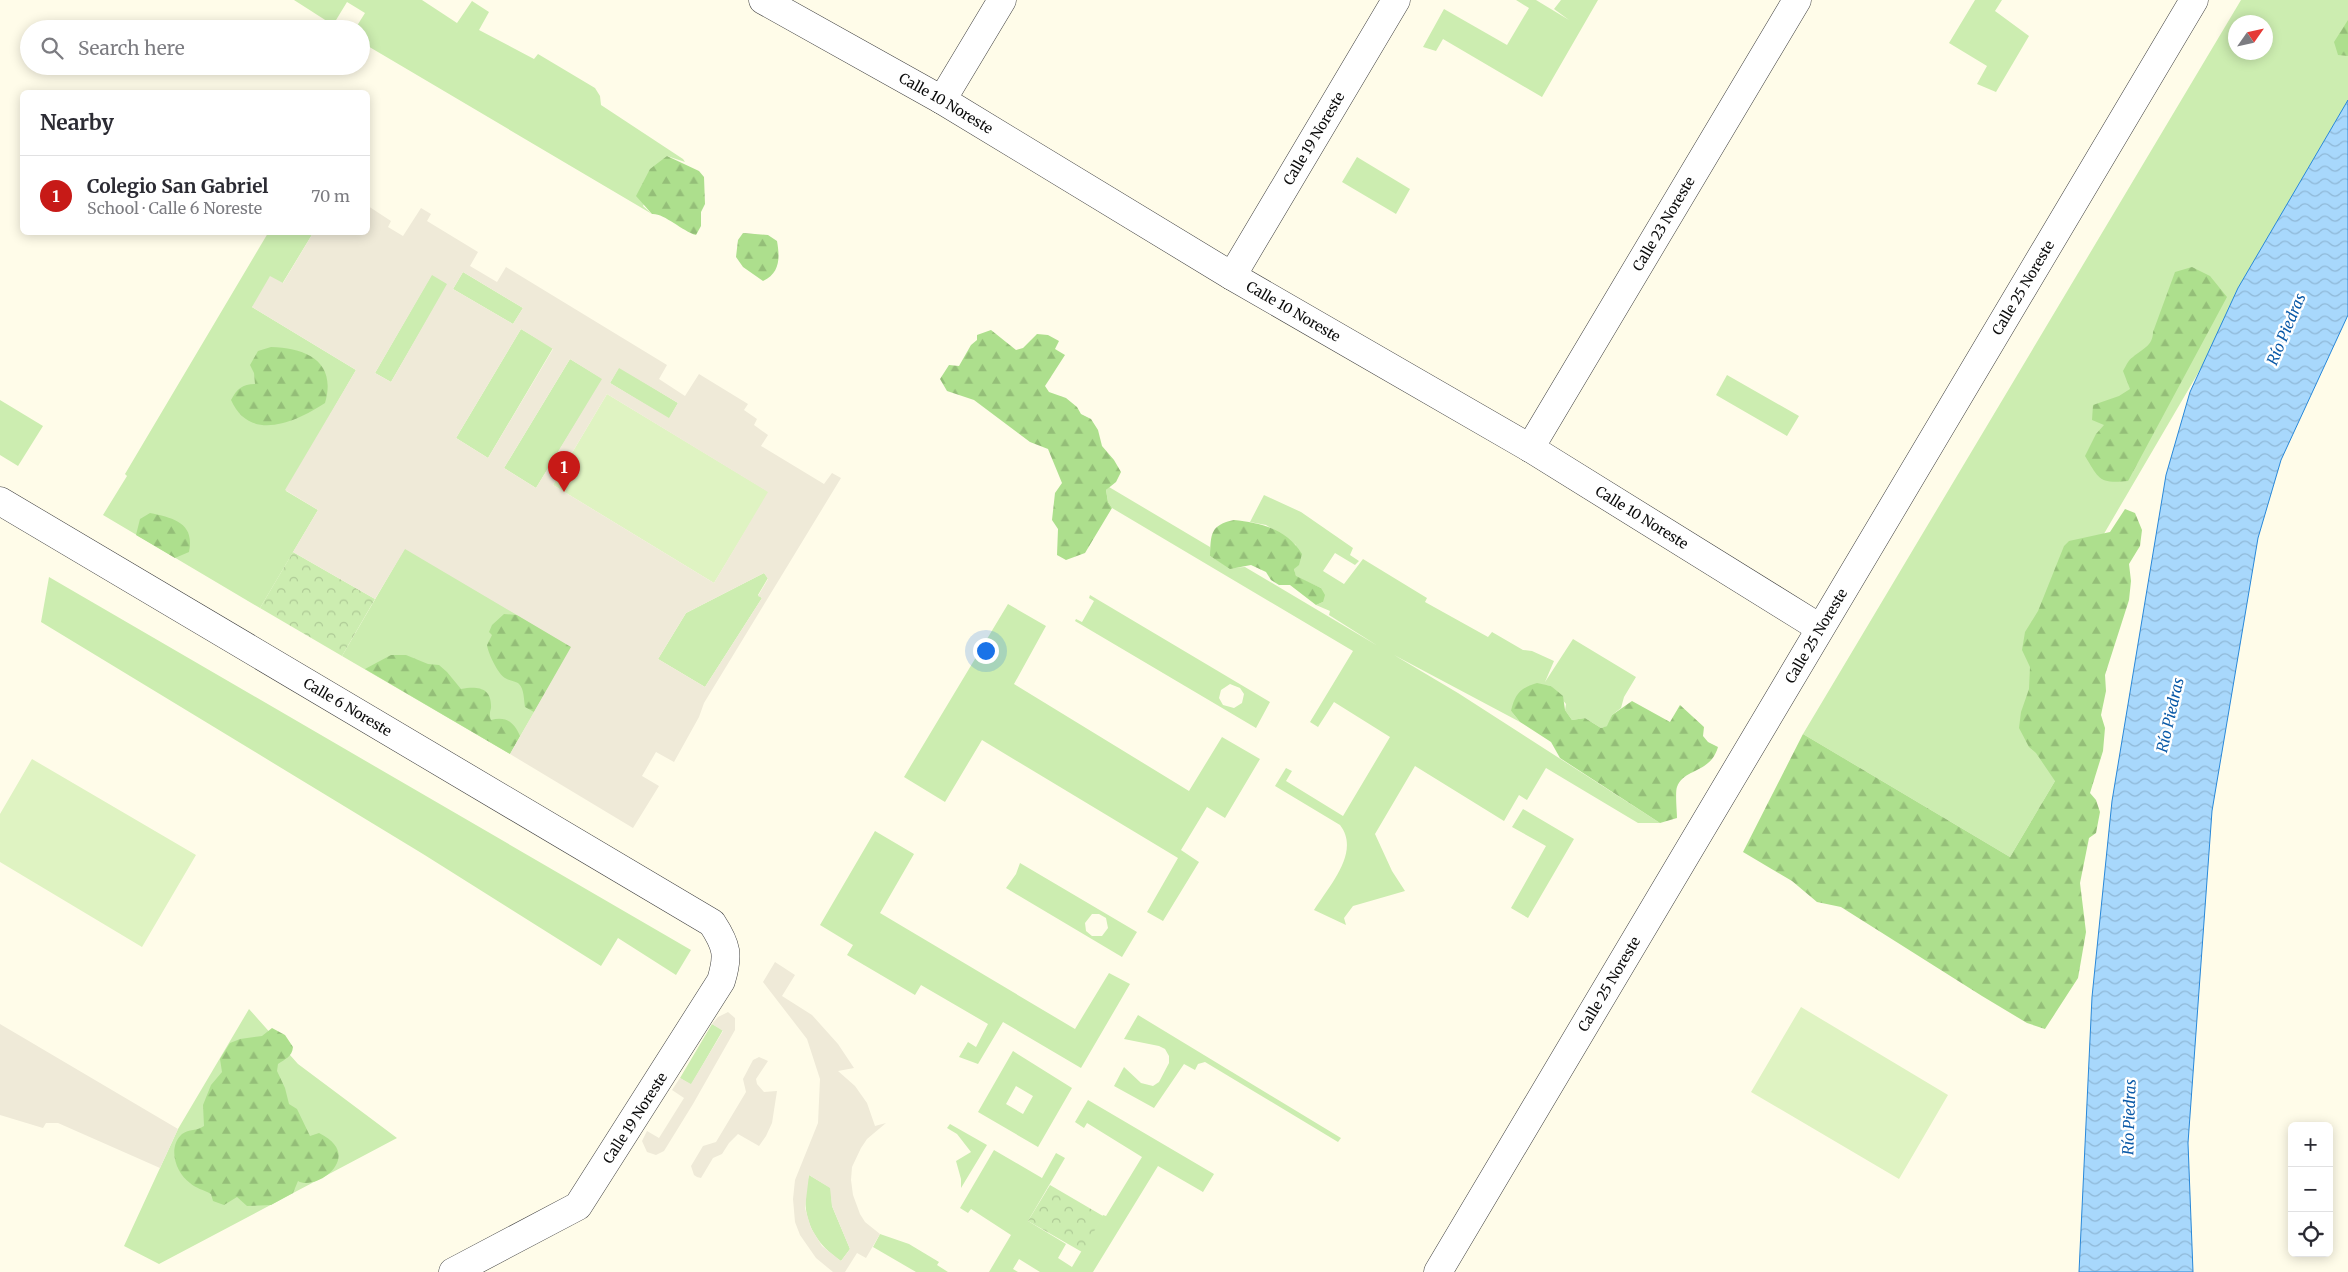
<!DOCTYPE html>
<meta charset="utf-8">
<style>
body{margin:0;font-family:Merriweather,serif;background:#f7f7f7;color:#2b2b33}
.controls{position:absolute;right:15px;bottom:15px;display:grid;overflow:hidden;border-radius:8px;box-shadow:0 2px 12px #0003}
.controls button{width:45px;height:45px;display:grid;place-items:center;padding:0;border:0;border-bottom:1px solid #e1e1e2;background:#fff;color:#2b2b33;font:25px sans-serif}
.compass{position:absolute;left:2228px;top:15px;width:45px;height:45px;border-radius:50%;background:#fff;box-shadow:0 2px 12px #0003;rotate:56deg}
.you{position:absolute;left:985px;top:650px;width:18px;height:18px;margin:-12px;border:4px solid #fff;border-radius:50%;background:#1a73e8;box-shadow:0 0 0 8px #1a73e833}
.badge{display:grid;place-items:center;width:32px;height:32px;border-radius:50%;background:#c71a17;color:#fff;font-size:16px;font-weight:700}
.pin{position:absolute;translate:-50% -41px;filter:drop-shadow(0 1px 2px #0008)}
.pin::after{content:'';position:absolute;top:26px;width:18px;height:15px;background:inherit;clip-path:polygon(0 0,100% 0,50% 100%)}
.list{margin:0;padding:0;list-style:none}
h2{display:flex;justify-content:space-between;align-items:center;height:65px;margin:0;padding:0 20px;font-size:21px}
h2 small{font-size:16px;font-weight:400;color:#7c7c81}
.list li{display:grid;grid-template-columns:32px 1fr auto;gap:15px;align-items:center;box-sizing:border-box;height:80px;padding:0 20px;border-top:1px solid #e1e1e2}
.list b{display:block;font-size:19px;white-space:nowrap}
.list p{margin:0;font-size:16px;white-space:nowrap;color:#7c7c81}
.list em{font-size:16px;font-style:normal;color:#7c7c81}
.icon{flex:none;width:28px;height:28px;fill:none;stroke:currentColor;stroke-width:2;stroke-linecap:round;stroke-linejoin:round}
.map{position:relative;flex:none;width:2348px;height:1272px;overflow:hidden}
.search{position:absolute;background:#fff;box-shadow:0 2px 12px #0003;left:20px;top:20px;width:350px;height:55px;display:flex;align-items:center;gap:12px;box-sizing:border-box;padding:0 18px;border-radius:28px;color:#7c7c81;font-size:19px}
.panel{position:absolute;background:#fff;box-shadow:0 2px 12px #0003;left:20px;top:90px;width:350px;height:145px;border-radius:8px}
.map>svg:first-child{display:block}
.grass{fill:#ccedb0;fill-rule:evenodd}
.forest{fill:url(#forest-firs)}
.park{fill:url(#park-crowns)}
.pitch{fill:#dff3c2}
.plaza{fill:#efead8;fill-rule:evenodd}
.water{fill:url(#water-waves);stroke:#2988d9}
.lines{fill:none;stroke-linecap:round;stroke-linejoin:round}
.street-casing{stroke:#3e3e3e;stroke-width:29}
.street{stroke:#fff;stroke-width:28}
.labels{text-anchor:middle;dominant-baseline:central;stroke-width:5;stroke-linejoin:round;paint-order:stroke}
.street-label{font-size:14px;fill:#0b0b0b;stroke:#fff}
.water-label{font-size:15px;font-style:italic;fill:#0a59a7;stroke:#fff}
</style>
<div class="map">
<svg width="2348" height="1272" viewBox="0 0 2348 1272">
<defs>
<pattern id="forest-firs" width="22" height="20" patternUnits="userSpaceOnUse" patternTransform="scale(1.25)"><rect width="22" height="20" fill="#addf8d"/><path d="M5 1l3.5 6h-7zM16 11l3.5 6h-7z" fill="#94be78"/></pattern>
<pattern id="park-crowns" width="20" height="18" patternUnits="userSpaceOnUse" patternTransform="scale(1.25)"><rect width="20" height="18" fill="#ccedb0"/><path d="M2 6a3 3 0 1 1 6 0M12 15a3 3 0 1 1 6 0" fill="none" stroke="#aeca96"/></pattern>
<pattern id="water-waves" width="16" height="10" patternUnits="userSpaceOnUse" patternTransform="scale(1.25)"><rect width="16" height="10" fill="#a8d8fc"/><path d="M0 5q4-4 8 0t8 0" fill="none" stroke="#8fb8d7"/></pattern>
</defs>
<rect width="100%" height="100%" fill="#fffce9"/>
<path class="grass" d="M294,0H422L457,23L472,1L489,12L479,30L534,59L538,54L595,88L600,96L601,105L683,159L685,162L667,156L643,206L652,214L361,42V29H355L365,13L347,2L333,25Z
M1516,0H1536L1569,20L1554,9L1561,0H1598L1542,97L1443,39L1436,51L1423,47L1444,9L1507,45L1529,8Z
M1975,0H2002L1995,11L2029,36L1996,92L1977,84L1987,66L1949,43Z
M2241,0H2348V117L2074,585L2055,781L2010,857L1803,734ZM2236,22H2266V52H2236Z
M1357,157L1410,189L1396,214L1342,182Z
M268,233H313L282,284L252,307L356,370L286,491L318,510L260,608L103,515L127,476L125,474Z
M463,272L523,308L513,324L453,289Z
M432,274L448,284L391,382L375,373Z
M521,329L553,348L488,458L456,438Z
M570,359L603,379L536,488L504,468Z
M619,367L678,403L669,419L610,383Z
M1727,375L1799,416L1787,436L1716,395Z
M0,400L43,426L18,466L0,455Z
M1109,487L1210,547V556L1230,568L1245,567L1378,646L1329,615L1330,611L1316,605L1323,602L1321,588L1296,577L1294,569L1296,545L1266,525L1250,522L1264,495L1301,512L1353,548L1350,555L1359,561L1355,565L1335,553L1323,571L1344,584L1363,559L1427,598L1425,602L1488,637L1492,632L1523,650L1532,651L1554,661L1545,682L1573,639L1636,677L1624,697L1621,708L1612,715L1608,726L1601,728L1585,718L1572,720L1565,710L1566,704L1551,686L1544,685L1511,711L1520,722L1394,655L1458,693L1660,823H1638L1546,768L1527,800L1519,795L1504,821L1415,766L1375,834L1392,871L1405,891L1353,906L1344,918L1346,925L1314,910C1329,886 1361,852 1340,825L1275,786L1286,768L1292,771L1286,781L1343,816L1390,737L1334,702L1318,727L1310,722L1353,651L1112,508L1108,502L1106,490Z
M405,548L572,647L510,754L342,656Z
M764,573L768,578L758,595L762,598L705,687L658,659L686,613Z
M49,577L691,950L676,975L618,938L601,966L423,854L41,622Z
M1090,595L1270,702L1256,728L1075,621L1076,619L1082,622L1094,601L1089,598ZM1230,684L1240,688L1244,694L1242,703L1234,708L1223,705L1219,698L1221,690Z
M1008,604L1046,626L1014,684L1189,791L1222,737L1260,759L1225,818L1207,807L1181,850L1199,862L1163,921L1147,912L1178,858L982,740L945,802L904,777Z
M1523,809L1574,839L1528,918L1511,908L1546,846L1512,827Z
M875,831L914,854L880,913L1075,1029L1109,973L1130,984L1081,1068L1003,1022L978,1064L959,1057L968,1042L976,1047L988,1024L921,985L915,995L847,955L853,945L820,925Z
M1020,863L1137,932L1122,957L1006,888L1016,874ZM1092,914H1099L1106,918L1108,928L1102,936H1092L1086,931L1085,923Z
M249,1009L298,1064L397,1138L159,1264L124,1246L178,1129Z
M1138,1015L1341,1138L1338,1142L1205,1062L1198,1064L1195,1070L1184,1064L1154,1108L1114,1086L1124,1067L1141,1083L1153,1086L1159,1082L1169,1063V1056L1165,1049L1159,1046L1124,1039Z
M712,1024L723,1030L691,1085L680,1078Z
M1013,1051L1072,1088L1038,1147L978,1112ZM1016,1086L1033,1096L1023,1114L1006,1104Z
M1088,1100L1214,1174L1203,1192L1158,1166L1093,1272H1040L1019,1259L1013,1269L1018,1272H989L1011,1235L971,1209L968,1213L960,1208L994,1150L1042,1178L1056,1153L1065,1158L1028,1221L1066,1244L1058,1258L1072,1267L1103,1215L1106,1216L1142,1157L1087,1123L1084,1128L1075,1122Z
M950,1124L987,1145L961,1188V1179L956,1161L971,1152L957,1134L947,1128Z
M809,1175L831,1188L832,1206L850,1249L841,1261C810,1240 799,1212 809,1175Z
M880,1234L909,1244L939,1262L937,1265L948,1272H916L873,1247Z"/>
<path class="forest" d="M2348,20V56L2338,55L2334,42Z
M667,156L699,171L704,177L705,204L701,212V226L696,235C682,231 664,213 652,214L636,196L650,169Z
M743,233L768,235L777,241C780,258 780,273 763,281L743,267L736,257L738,240Z
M2192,267L2210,276L2227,297L2128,481C2099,484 2099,479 2085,456L2096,434L2104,425L2092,420L2093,405L2119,396L2130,389L2123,371C2126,366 2128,360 2133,357C2142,349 2153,346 2153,332L2175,272Z
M991,330L1016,350L1023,348L1037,334L1048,335L1059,341L1055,349L1065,355L1045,386L1049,392L1066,398L1077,407L1081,414L1091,419L1098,430L1102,446L1114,460L1121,472L1116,482L1106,490L1108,502L1112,508L1085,553L1066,560L1057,555L1058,529L1052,520L1055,493L1062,483L1048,449L1030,442L974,400L947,391L940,379L949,365L959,366L971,345L977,340V335Z
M271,347C307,348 337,362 325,403C296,422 250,443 231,400C237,389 242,384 255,384L254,373L250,365L258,351Z
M2125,509L2135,513L2142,530L2140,546L2129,564L2131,581L2129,600L2105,675L2106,691L2101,715L2105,728L2103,751L2090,793L2096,800L2100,812L2096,833L2089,838L2080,883L2086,932L2078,978L2045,1029L2027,1023L1982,996L1841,907L1817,902L1792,881L1743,852L1803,734L2010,857L2055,781L2036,753L2029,747L2019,728L2021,712L2029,689L2030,667L2022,650L2025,632L2038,611L2064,546L2069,541L2110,532Z
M150,513C174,518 195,523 189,552L175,558L136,535L140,519Z
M1234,520C1261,523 1287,529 1302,554L1299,565L1294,569L1296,576L1321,588L1325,595L1323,602L1316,605L1290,585H1279L1271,580L1266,572L1251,565L1230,569L1210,556C1211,534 1210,525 1234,520Z
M504,614L518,615L572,647L534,712L525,707C524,701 524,688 519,684C516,681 509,681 505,678C498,674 488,653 487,645L492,635L489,632L492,625Z
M391,655H406L428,664L439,665L447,672L461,689C477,686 492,687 491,708C490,712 489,715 491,720C506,716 514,722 520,736L510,754L365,669Z
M1537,683L1551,686L1563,696L1565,710L1572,720L1585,718L1601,728L1607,726L1612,715L1632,701L1670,722L1680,705L1704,727L1703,736L1708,742L1718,747C1710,774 1684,768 1677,787C1675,792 1677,812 1677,818L1660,823L1560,758L1551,742L1520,722L1511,711C1515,694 1520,688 1537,683Z
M272,1028L285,1035L293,1047C292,1057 285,1059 278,1064L277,1071L285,1088L289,1104L297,1109L310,1136L319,1133C366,1156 316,1192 298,1181L293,1193L271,1205L247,1206L237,1197L224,1205L213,1201L211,1194C204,1190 195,1188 190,1183C176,1173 167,1148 182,1134C189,1129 197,1131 204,1126L203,1105L211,1085L222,1072L220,1059L230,1043L240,1039L262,1036Z"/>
<path class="park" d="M293,552L375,599L342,656L260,608Z
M1050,1185L1103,1216L1082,1252L1028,1221Z"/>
<path class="pitch" d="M607,394L769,492L714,583L553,485Z
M32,759L196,855L142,947L0,862V814Z
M1801,1007L1948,1095L1899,1179L1751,1092Z"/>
<path class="plaza" d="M368,206L391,221L388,227L403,236L421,208L431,214L427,221L478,252L470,266L497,282L506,267L667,365L659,379L685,396L699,374L748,404L744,410L757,419L754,425L768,435L761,446L824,484L832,473L841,478L704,703L699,717L674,762L656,752L642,776L659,786L633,828L510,754L571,647L405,549L375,599L293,552L318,510L285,490L356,370L252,307L270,276L283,283L313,233L368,232ZM463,272L523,308L513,324L453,289ZM432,275L447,284L391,382L375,373ZM521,329L553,349L488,458L456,438ZM570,359L602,379L536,488L504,468ZM619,368L678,403L669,418L610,383ZM607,394L768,492L714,583L553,485ZM764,573L768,579L758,596L762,598L705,687L658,659L686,613Z
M775,962L795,975L782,996L812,1015L838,1044L854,1068L838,1071L855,1086L867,1103L875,1126L886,1123L867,1139L861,1148L852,1167L851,1180L853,1195L860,1214L865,1222L880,1234L866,1258L857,1253L845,1272H833L816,1258L800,1235L795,1222L793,1199L795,1180L818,1123L820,1079L807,1039L763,982ZM809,1175L830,1188L832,1206L850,1249L841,1261L822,1246L811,1228L805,1208Z
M728,1012L735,1018V1030L693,1104L664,1151L656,1155L647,1152L642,1141L647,1131L659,1138L684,1098L672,1090L680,1078L691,1084L723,1031L712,1024L718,1017Z
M0,1024L178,1129L160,1168L58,1123H46L43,1128L0,1115Z
M759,1057L768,1061L756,1079L757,1084L764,1092L777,1091L772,1123L766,1136L759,1146L738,1134L729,1143L722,1154L713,1158L701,1178L697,1177L694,1175L691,1166L703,1146L716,1142L746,1092L743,1079L753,1060Z"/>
<path class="water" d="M2348,100V315L2281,460L2258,538L2212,811L2188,1143L2193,1272H2079L2092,997L2112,801L2166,475L2190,392L2238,288Z"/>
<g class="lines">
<g class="street-casing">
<g id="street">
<path id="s1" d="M763,0L942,100L1232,276L1530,448L1820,628"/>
<path d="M942,100L1002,0"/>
<path id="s2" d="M1232,276L1396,0"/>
<path id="s3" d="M1530,448L1797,0"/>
<path id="s4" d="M0,501L712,923C727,946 729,955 721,981L578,1206L453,1272"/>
<path id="s5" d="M1438,1272L2194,0"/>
</g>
</g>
<use href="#street" class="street"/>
</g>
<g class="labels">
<g class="street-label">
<text stroke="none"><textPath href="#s1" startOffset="210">Calle 10 Noreste</textPath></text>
<text stroke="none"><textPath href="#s2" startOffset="160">Calle 19 Noreste</textPath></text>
<text stroke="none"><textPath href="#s3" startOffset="261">Calle 23 Noreste</textPath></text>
<text stroke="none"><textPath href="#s5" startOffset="1145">Calle 25 Noreste</textPath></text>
<text stroke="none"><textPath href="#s1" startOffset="615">Calle 10 Noreste</textPath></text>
<text stroke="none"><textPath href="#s1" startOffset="1020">Calle 10 Noreste</textPath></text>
<text stroke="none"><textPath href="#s5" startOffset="740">Calle 25 Noreste</textPath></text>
<text stroke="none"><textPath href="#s4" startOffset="404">Calle 6 Noreste</textPath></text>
<text stroke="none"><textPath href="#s5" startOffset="335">Calle 25 Noreste</textPath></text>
<text transform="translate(635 1118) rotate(-57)">Calle 19 Noreste</text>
</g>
<g class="water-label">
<text transform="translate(2286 329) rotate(-67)">Río Piedras</text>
<text transform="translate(2170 715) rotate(-77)">Río Piedras</text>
<text transform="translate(2129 1117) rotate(-88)">Río Piedras</text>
</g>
</g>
</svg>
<div class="controls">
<button>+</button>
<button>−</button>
<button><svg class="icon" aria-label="locate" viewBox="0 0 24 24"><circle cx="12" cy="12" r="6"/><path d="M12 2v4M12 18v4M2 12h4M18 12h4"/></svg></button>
</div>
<svg class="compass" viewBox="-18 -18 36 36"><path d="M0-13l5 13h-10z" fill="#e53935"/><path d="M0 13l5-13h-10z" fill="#7c7c81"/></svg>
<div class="you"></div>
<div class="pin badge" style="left:564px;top:492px">1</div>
<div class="search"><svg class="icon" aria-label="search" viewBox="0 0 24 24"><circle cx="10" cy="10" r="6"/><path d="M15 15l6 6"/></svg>Search here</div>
<section class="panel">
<h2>Nearby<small></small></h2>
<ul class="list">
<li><span class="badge">1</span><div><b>Colegio San Gabriel</b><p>School · Calle 6 Noreste</p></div><em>70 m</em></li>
</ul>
</section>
</div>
